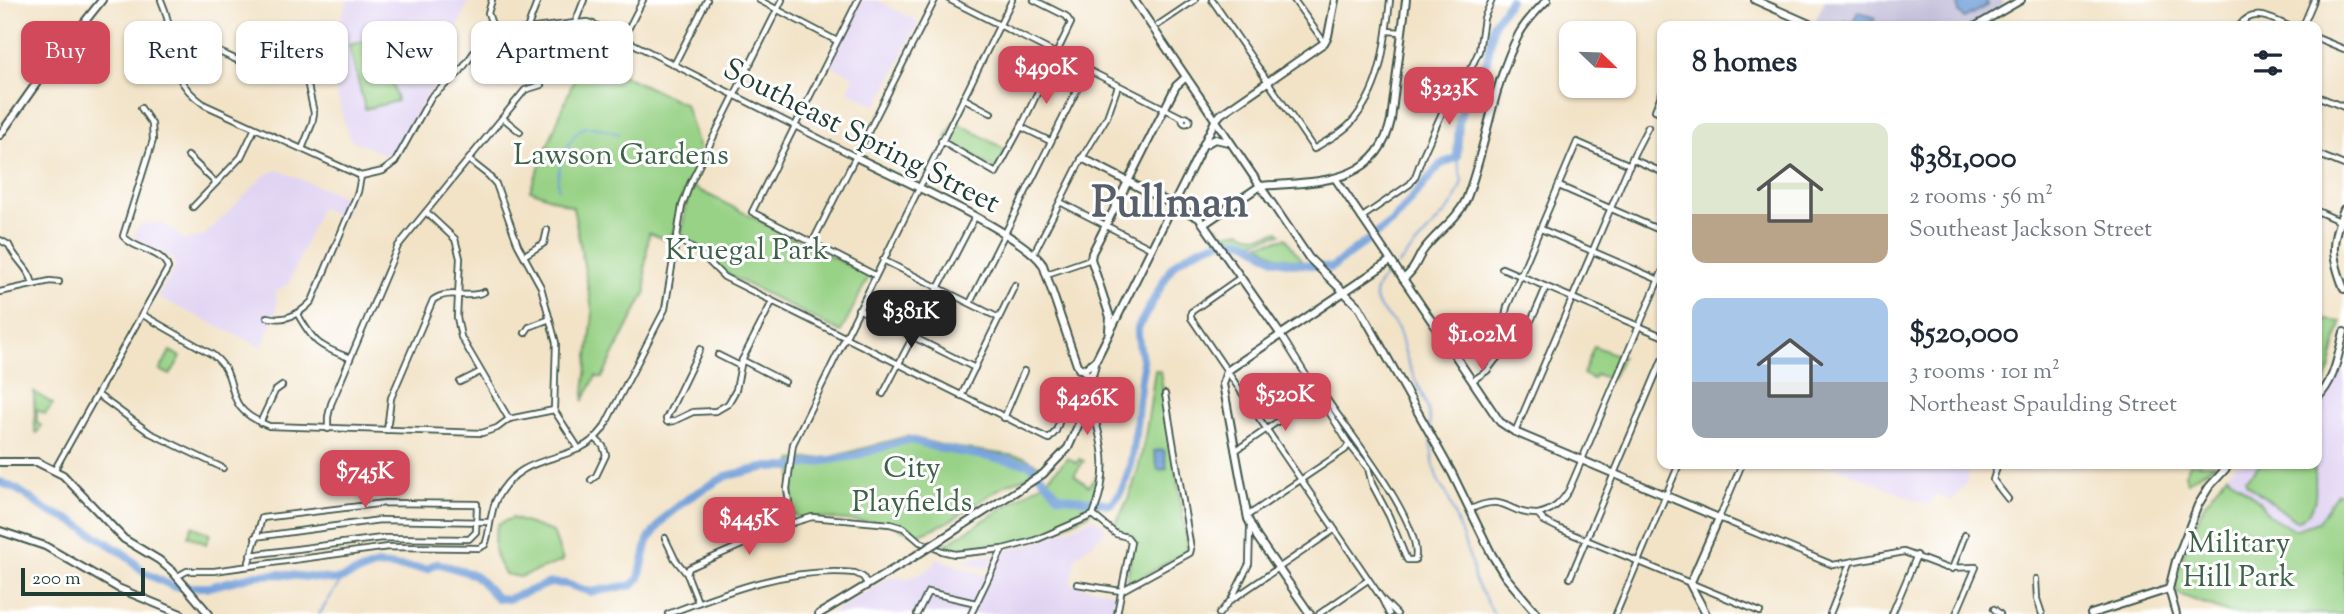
<!DOCTYPE html>
<html lang="en">
<head>
<meta charset="utf-8">
<style>
  :root { --surface:#fff; --page:#f2f2f3; --text:#1f2937; --muted:#747a83; --accent:#d1495b }
  body { margin:0; font-family:"Sorts Mill Goudy",serif; background:var(--page); color:var(--text); height:100vh; display:flex; flex-direction:column; font-size:26px; white-space:nowrap }
  * { box-sizing:border-box; margin:0 }
  p { font-size:23px; color:var(--muted) }
  .icon { flex:none; width:38px; height:38px; fill:none; stroke:currentColor; stroke-width:2; stroke-linecap:round; stroke-linejoin:round }
  .map { position:relative; flex:1; overflow:hidden }
  .side { position:absolute; left:1657px; top:21px; width:665px; height:448px; display:flex; flex-direction:column; background:var(--surface); border-radius:14px; box-shadow:0 2px 5px #0004 }
  .side>* { flex:none }
  .top-card { position:absolute; left:21px; top:21px; width:665px; height:63px; display:flex; gap:14px }
  .needle { width:46px; rotate:113deg }
  .fabs { position:absolute; left:1559px; top:21px; display:grid; gap:14px }
  .fabs a { display:grid; place-items:center; width:77px; height:77px; border-radius:14px; background:var(--surface); box-shadow:0 2px 5px #0004; font-size:35px }
  .scale { position:absolute; left:21px; bottom:18px; width:124px; box-sizing:border-box; padding-left:7px; border:4px solid #1f3d34; border-top:0; font-size:19px; line-height:24px; white-space:nowrap; color:#1f3d34; -webkit-text-stroke:5px #fff; paint-order:stroke }
  .price { position:absolute; translate:-50% -60px; padding:0 16px; border-radius:14px; background:var(--accent); color:#fff; font-size:23px; line-height:46px; filter:drop-shadow(0 2px 4px #0008) }
  .price::after { content:''; position:absolute; left:50%; top:42px; width:21px; height:16px; margin-left:-10px; background:inherit; clip-path:polygon(0 0,100% 0,50% 100%) }
  .price.on { background:#222; color:#fff }
  ul { padding:0; list-style:none }
  li { display:flex; align-items:center; gap:21px; height:175px; padding:0 35px }
  li span { display:grid; place-items:center; flex:none; width:196px; height:140px; border-radius:14px; color:#555 }
  li>.icon { margin-inline-start:auto }
  span .icon { width:84px; height:84px; fill:#fffc; stroke-width:1 }
  li b { font-size:30px }
  h2 { display:flex; justify-content:space-between; align-items:center; height:84px; padding:0 35px; font-size:30px }
  .chip { padding:0 24px; border-radius:14px; background:var(--surface); box-shadow:0 2px 5px #0004; font-size:24px; line-height:63px }
  .chip.on { background:var(--accent); color:#fff }
  .map>svg:first-child { display:block }
</style>
</head>
<body>
<div class="map">
<svg width="2344" height="614" viewBox="0 0 2344 614">
  <rect width="100%" height="100%" fill="#fff"/>
  <filter id="ink" filterUnits="userSpaceOnUse"><feTurbulence type="fractalNoise" baseFrequency=".0143" numOctaves="2"/><feDisplacementMap in="SourceGraphic" scale="14" xChannelSelector="R" yChannelSelector="G"/><feConvolveMatrix kernelMatrix="1 2 1 2 8 2 1 2 1" color-interpolation-filters="sRGB"/></filter>
  <filter id="wash" filterUnits="userSpaceOnUse"><feTurbulence type="fractalNoise" baseFrequency=".00686" numOctaves="4" result="noise"/><feDisplacementMap in="SourceGraphic" scale="28" xChannelSelector="R" yChannelSelector="G"/><feGaussianBlur stdDeviation="1.57" result="paint"/><feColorMatrix in="noise" values="0 0 0 0 0 0 0 0 0 0 0 0 0 0 0 0 0 1.4 0 .05"/><feComposite in="paint" operator="in"/></filter>
  <g filter="url(#wash)">
    <rect width="100%" height="100%" fill="#f2e3c7"/>
    <g fill="#e1d4f3">
      <polygon points="348,0 469,0 431,91 423,101 392,158 350,139 344,122 326,54"/>
      <polygon points="861,0 876,0 919,22 877,106 848,91 854,76 828,64"/>
      <polygon points="278,170 349,199 343,217 320,208 289,283 276,292 277,309 262,347 157,297 176,267 174,259 135,238 136,236 133,234 141,224 159,223 168,226 184,240 205,235 265,175"/>
      <polygon points="2344,346 2344,493 2337,493 2332,498 2318,522 2294,530 2267,514 2259,501 2227,475 2236,464 2317,464 2317,403 2333,385"/>
      <polygon points="1830,464 1969,464 1967,482 1952,501 1935,494 1929,506"/>
      <polygon points="1094,518 1107,529 1093,543 1076,556 1071,584 1116,593 1112,614 1111,610 1093,607 1091,614 831,614 891,577 908,578 922,573 934,565 937,558 991,578 1004,551 1034,544"/>
      <polygon points="995,554 988,569 960,559 967,559"/>
    </g>
    <polygon fill="#c5c0da" points="1825,0 2001,0 2004,6 1970,26 1822,26 1814,23"/>
    <g fill="#98d286" stroke="#5c885d" stroke-width="2">
      <polygon points="381,37 397,101 365,109 349,45"/>
      <polygon points="583,57 685,104 701,155 680,202 671,242 649,233 645,267 646,291 602,378 596,376 583,401 593,314 573,207 530,190"/>
      <polygon points="955,121 1006,150 996,169 948,142 946,138"/>
      <polygon points="693,187 869,276 841,332 723,272 703,250 681,236 686,205"/>
      <path d="M1217,225l6,9 18,-3c10,8 24,5 37,0l3,3 -29,8 -9,-4 -20,3 -10,-14z"/>
      <polygon points="1286,238 1302,261 1278,257 1259,244"/>
      <polygon points="2317,319 2341,322 2326,383 2317,393"/>
      <polygon points="1594,346 1622,357 1611,380 1596,374 1593,379 1583,374"/>
      <polygon points="170,351 181,357 170,375 160,370"/>
      <path d="M1155,370l5,1 28,176 -3,5 -55,32 -3,-4 7,-42c-7,-6 -15,-4 -22,-11 31,-41 35,-106 43,-157z"/>
      <polygon points="34,392 53,404 45,414 35,408 37,410 37,422 41,426 37,433 35,432"/>
      <polygon points="907,436 945,446 1024,457 1042,467 1026,477 1007,484 946,523 920,534 911,533 890,524 812,517 801,519 792,513 792,460 832,457"/>
      <polygon points="1068,458 1077,463 1079,459 1084,461 1074,475 1089,486 1097,475 1100,476 1098,494 1089,514 1055,530 1015,544 954,553 942,547 1044,482"/>
      <polygon points="2190,464 2215,464 2187,482 2185,474"/>
      <path d="M2260,464h54c1,23 8,47 -18,57l-50,-38v-4z"/>
      <polygon points="2227,475 2259,501 2267,514 2294,530 2318,522 2337,493 2344,493 2344,614 2231,614 2178,594 2175,581 2188,542 2205,503"/>
      <path d="M512,518l41,14 10,29 -43,16 -15,-3c-12,-18 -14,-29 -7,-50z"/>
      <polygon points="192,526 210,534 206,544 188,536"/>
    </g>
    <g fill="#719fd9" stroke="#486e86" stroke-width="2">
      <polygon points="1958,0 1986,0 1988,5 1964,18 1959,13"/>
      <polygon points="1858,11 1875,18 1871,26 1843,26 1845,21 1852,24"/>
      <polygon points="1164,450 1167,469 1158,470 1154,451"/>
    </g>
    <g fill="none" stroke-linecap="round" stroke-linejoin="round">
      <g stroke="#719fd9" stroke-width="2">
        <path d="M559,189c-6,-14 11,-60 28,-62 10,-1 22,4 32,7"/>
        <polyline points="1398,265 1453,204 1462,182 1457,157"/>
        <path d="M1393,269c-7,6 -17,16 -18,26 0,14 19,24 24,36 4,12 6,25 11,36 8,21 21,38 20,61"/>
        <path d="M1431,441c1,17 3,40 16,53l25,70 2,15 20,35"/>
        <path d="M319,614c9,-11 15,-27 26,-36"/>
      </g>
      <path stroke="#719fd9" stroke-width="8" d="M0,482l18,8 28,20 28,12 52,33 19,18 29,14h35l47,-12 24,-1 57,6 40,-15 50,4 10,-6 38,12 22,23 11,1 42,-16 16,1 25,8 42,-7 6,-7 9,-38 18,-24 24,-19 36,-21 41,-9h22l65,-11 49,-15 8,-1 26,8 93,16 29,32 51,8c29,-20 25,-102 33,-137 -1,-14 -6,-25 -5,-39l33,-60c15,-16 51,-33 73,-27 13,4 21,15 33,19 18,4 36,5 54,8l62,-47 47,-56 17,-8 2,-37 11,-32 17,-27 7,-38 16,-23"/>
    </g>
  </g>
  <g filter="url(#ink)">
    <g fill="none" stroke-linecap="round" stroke-linejoin="round">
      <defs>
        <g id="street">
          <path d="M161,0c19,42 -2,74 44,105l156,71 22,-5 12,-9 36,-65 29,-25 19,-27 16,-12 80,-10 13,-1 10,4 258,131"/>
          <polyline points="492,0 488,13 495,33"/>
          <polyline points="759,0 837,41"/>
          <polyline points="858,0 752,212 875,275"/>
          <polyline points="950,0 1183,118"/>
          <path d="M1212,0l102,149c11,-8 27,-15 36,-25 32,-35 35,-80 40,-124"/>
          <polyline points="1294,0 1324,42"/>
          <polyline points="575,23 584,0"/>
          <polyline points="1158,25 1195,0"/>
          <path d="M2239,26c14,-19 32,-7 50,0"/>
          <polyline points="2303,26 2314,0"/>
          <polyline points="298,27 297,36 314,113 312,124 302,149"/>
          <polyline points="527,29 538,0"/>
          <polyline points="1387,31 1402,32"/>
          <polyline points="2317,38 2344,49"/>
          <polyline points="623,39 643,0"/>
          <path d="M171,48c33,-4 39,-1 68,13"/>
          <polyline points="674,65 707,0"/>
          <polyline points="1662,93 1655,110 1662,113"/>
          <polyline points="2317,96 2344,107"/>
          <polyline points="963,98 991,113"/>
          <circle cx="1186" cy="120" r="3.5"/>
          <polyline points="503,118 520,132"/>
          <polyline points="1021,127 1050,141"/>
          <polyline points="941,141 996,173 1021,127 1071,23 1066,16 1034,0"/>
          <polyline points="2317,154 2344,165"/>
          <polyline points="188,156 216,183"/>
          <polyline points="1632,159 1662,172"/>
          <polyline points="469,160 488,175 496,184 518,245 541,287 556,343 554,410 579,449"/>
          <polyline points="1559,186 1662,231"/>
          <polyline points="1060,202 1150,248"/>
          <polyline points="193,207 241,157 255,128"/>
          <polyline points="2317,211 2344,223"/>
          <polyline points="426,212 455,239 460,258 457,317 461,337 509,419"/>
          <polyline points="1361,218 1410,184 1415,177 1423,155 1446,104 1472,66 1479,51 1484,18 1492,0"/>
          <polyline points="1541,229 1659,280"/>
          <polyline points="676,238 701,254 724,277 1049,439 1056,431 1067,400"/>
          <path d="M0,240l9,5c6,15 20,22 24,39"/>
          <polyline points="812,243 935,0"/>
          <polyline points="1034,253 1082,158 1107,117 1118,86"/>
          <polyline points="525,255 544,243 547,230"/>
          <polyline points="883,260 999,318"/>
          <polyline points="1502,268 1662,336"/>
          <polyline points="1047,274 1091,259"/>
          <polyline points="1241,277 1191,312 1191,318 1382,599 1389,614"/>
          <polyline points="0,292 50,281 59,282"/>
          <polyline points="970,303 1087,70"/>
          <polyline points="858,309 975,368"/>
          <path d="M297,313c17,30 21,33 53,45"/>
          <path d="M143,315l70,40c32,26 3,50 56,71l213,7 15,-5 12,-9 45,-9"/>
          <path d="M267,317c18,5 33,-3 45,-16l46,-109 3,-16"/>
          <polyline points="525,333 529,327 550,319"/>
          <path d="M1281,335l68,109 19,24 4,16 17,32 18,44h8c10,-35 -69,-131 -89,-162l-7,-5"/>
          <polyline points="700,349 666,419 667,422 674,421 693,412 716,411 728,404 736,390 742,360 772,302"/>
          <polyline points="718,355 740,366"/>
          <path d="M1497,358c29,-20 36,-40 49,-71"/>
          <polyline points="742,360 785,382"/>
          <polyline points="1472,381 1487,371 1497,358 1507,307 1577,142 1630,165"/>
          <polyline points="460,382 480,372"/>
          <polyline points="883,394 975,217"/>
          <polyline points="98,395 150,433 223,468"/>
          <polyline points="961,396 1015,285"/>
          <path d="M1085,405l7,4c13,40 17,66 1,106"/>
          <polyline points="1004,418 1024,371"/>
          <polyline points="260,423 275,391 282,386"/>
          <polyline points="328,429 328,417 331,404 398,246 525,90 541,85"/>
          <path d="M387,430l4,-32 42,-98c16,-12 34,0 51,-8"/>
          <polyline points="1515,432 1634,154 1648,127"/>
          <polyline points="1235,451 1319,393"/>
          <polyline points="1742,464 1719,518 1833,565 1904,552 1946,568 1976,567 1956,614"/>
          <polyline points="1998,464 1993,480 2008,499"/>
          <path d="M55,469l113,-201c-5,-18 -34,-18 -45,-32l30,-96 -1,-16 -11,-16"/>
          <polyline points="591,480 596,476 606,455 603,446 596,439"/>
          <path d="M1471,509c36,-17 36,6 67,5l6,7 16,8 200,83"/>
          <path d="M1538,514c16,-4 23,-11 31,-24l93,-218"/>
          <polyline points="1093,515 1116,534 1127,537 1131,542 1117,614"/>
          <polyline points="1247,516 1345,450 1349,444"/>
          <polyline points="792,523 787,489 793,444 1012,0"/>
          <polyline points="255,537 380,520 489,522"/>
          <polyline points="665,538 675,559 687,574 698,602"/>
          <polyline points="248,566 249,562 262,518 385,503 477,504 476,532 469,539 382,538 250,555"/>
          <polyline points="1952,569 1965,535"/>
          <polyline points="687,574 689,568 792,523 812,517 890,524 904,528 920,542 942,551 955,554 1003,549 1033,541 1093,515"/>
          <path d="M178,576l9,-5h27l174,-24 91,1 6,-3c6,-15 4,-31 12,-47 27,-51 77,-30 106,-69l62,-120 17,-103 8,-22 92,-184"/>
          <polyline points="1570,578 1662,360"/>
          <polyline points="2036,579 2037,599 2042,614"/>
          <polyline points="1077,584 1121,591 1190,553 1191,549 1165,394"/>
          <polyline points="1232,598 1249,564 1250,527"/>
          <polyline points="1382,599 1397,614"/>
          <polyline points="1994,609 2000,614"/>
          <path d="M668,614c60,-23 121,-47 187,-41l8,4 5,8"/>
          <polyline points="917,614 928,592 976,603"/>
          <polyline points="971,614 1002,550"/>
          <polyline points="1219,614 1230,601 1334,530"/>
          <polyline points="1319,614 1368,580"/>
          <polyline points="1616,614 1679,464"/>
          <polyline points="1830,614 1850,563"/>
          <polyline points="1892,614 1917,555"/>
        </g>
        <g id="secondary">
          <polyline points="1755,0 1814,26"/>
          <polyline points="1976,26 2021,0"/>
          <polyline points="1215,121 1221,114 1324,43 1328,36 1335,0"/>
          <polyline points="0,135 43,74 102,0"/>
          <path d="M856,157c39,20 167,76 187,108l34,100 14,12"/>
          <polyline points="1082,158 1199,218 1281,335"/>
          <polyline points="1335,178 1500,422 1515,432 1719,518 1690,584 1706,614"/>
          <path d="M2344,209c-14,34 -13,46 0,80"/>
          <polyline points="1204,224 1260,186"/>
          <path d="M1403,279c10,-7 13,-16 19,-27 13,-19 34,-31 44,-52 21,-54 26,-114 53,-166 7,-13 18,-24 28,-34"/>
          <polyline points="1079,369 1086,368 1096,360"/>
          <path d="M2317,398c18,-17 21,-43 27,-66"/>
          <polyline points="0,462 37,462 63,475 124,539 159,560 173,572 209,614"/>
          <polyline points="0,531 45,546 118,588 181,614"/>
          <polyline points="1310,614 1257,537 1248,519 1223,384 1227,371 1390,261"/>
          <polyline points="2091,614 2169,589"/>
          <polyline points="2176,614 2169,589 2176,561 2198,505 2209,487 2230,464"/>
        </g>
        <g id="primary">
          <polyline points="1134,0 1309,258 1359,307 1452,473 1492,555 1505,576 1537,614"/>
          <polyline points="1206,144 1215,139 1228,142"/>
          <path d="M1260,186c54,-5 117,1 131,-66l15,-120"/>
          <polyline points="1109,330 1110,317 1091,259 1092,253 1176,86 1186,77"/>
          <polyline points="937,542 1043,474 1068,448 1081,419 1096,360 1215,121"/>
          <polyline points="819,614 912,558"/>
        </g>
      </defs>
      <use href="#street" stroke="#3f564a" stroke-width="8"/>
      <use href="#secondary" stroke="#3f564a" stroke-width="10"/>
      <use href="#primary" stroke="#3f564a" stroke-width="10"/>
      <use href="#street" stroke="#fff" stroke-width="4.5"/>
      <use href="#secondary" stroke="#fff" stroke-width="6"/>
      <use href="#primary" stroke="#fff" stroke-width="6"/>
      <defs>
        <polyline id="primary-bridge" points="912,558 937,542"/>
      </defs>
      <use href="#primary-bridge" stroke="#3f564a" stroke-width="10" stroke-linecap="butt"/>
      <use href="#primary-bridge" stroke="#fff" stroke-width="6"/>
    </g>
  </g>
  <g text-anchor="middle" stroke-width="6" stroke-linejoin="round" paint-order="stroke">
    <g font-size="30" fill="#1f3d34" stroke="#fff">
      <text transform="translate(862 135) rotate(27)" y="10">Southeast Spring Street</text>
    </g>
    <g font-size="30" fill="#3d6248" stroke="#fff">
      <text x="621" y="164">Lawson Gardens</text>
      <text x="747" y="259">Kruegal Park</text>
      <text x="912" y="477">City<tspan x="912" dy="34">Playfields</tspan></text>
      <text x="2239" y="552">Military<tspan x="2239" dy="34">Hill Park</tspan></text>
    </g>
    <g font-size="44" font-weight="bold" fill="#575f6a" stroke="#fff">
      <text x="1170" y="216">Pullman</text>
    </g>
  </g>
</svg>
<div class="fabs">
<a><svg class="needle" viewBox="-14 -14 28 28"><path d="M0-13l5 13h-10z" fill="#e53935"/><path d="M0 13l5-13h-10z" fill="#747a83"/></svg></a>
</div>
<div class="scale">200 m</div>
<b class="price" style="left:1046px;top:106px">$490K</b>
<b class="price" style="left:1449px;top:127px">$323K</b>
<b class="price on" style="left:911px;top:350px">$381K</b>
<b class="price" style="left:1482px;top:373px">$1.02M</b>
<b class="price" style="left:1285px;top:433px">$520K</b>
<b class="price" style="left:1087px;top:437px">$426K</b>
<b class="price" style="left:365px;top:510px">$745K</b>
<b class="price" style="left:749px;top:557px">$445K</b>
<div class="top-card">
<a class="chip on">Buy</a>
<a class="chip">Rent</a>
<a class="chip">Filters</a>
<a class="chip">New</a>
<a class="chip">Apartment</a>
</div>
<section class="side">
<h2>8 homes<svg class="icon" aria-label="filters" viewBox="0 0 24 24"><path d="M4 7h16M4 17h16"/><circle cx="9" cy="7" r="2"/><circle cx="15" cy="17" r="2"/></svg></h2>
<ul>
<li><span style="background:linear-gradient(#dfe7d0 65%,#b9a48a 0)"><svg class="icon" aria-label="home" viewBox="0 0 24 24"><path d="M3 11l9-7 9 7M6 9v11h12V9"/></svg></span><div><b>$381,000</b><p>2 rooms · 56 m²</p><p>Southeast Jackson Street</p></div></li>
<li><span style="background:linear-gradient(#a9c7e8 60%,#9aa5b1 0)"><svg class="icon" aria-label="home" viewBox="0 0 24 24"><path d="M3 11l9-7 9 7M6 9v11h12V9"/></svg></span><div><b>$520,000</b><p>3 rooms · 101 m²</p><p>Northeast Spaulding Street</p></div></li>
</ul>
</section>
</div>
</body>
</html>
